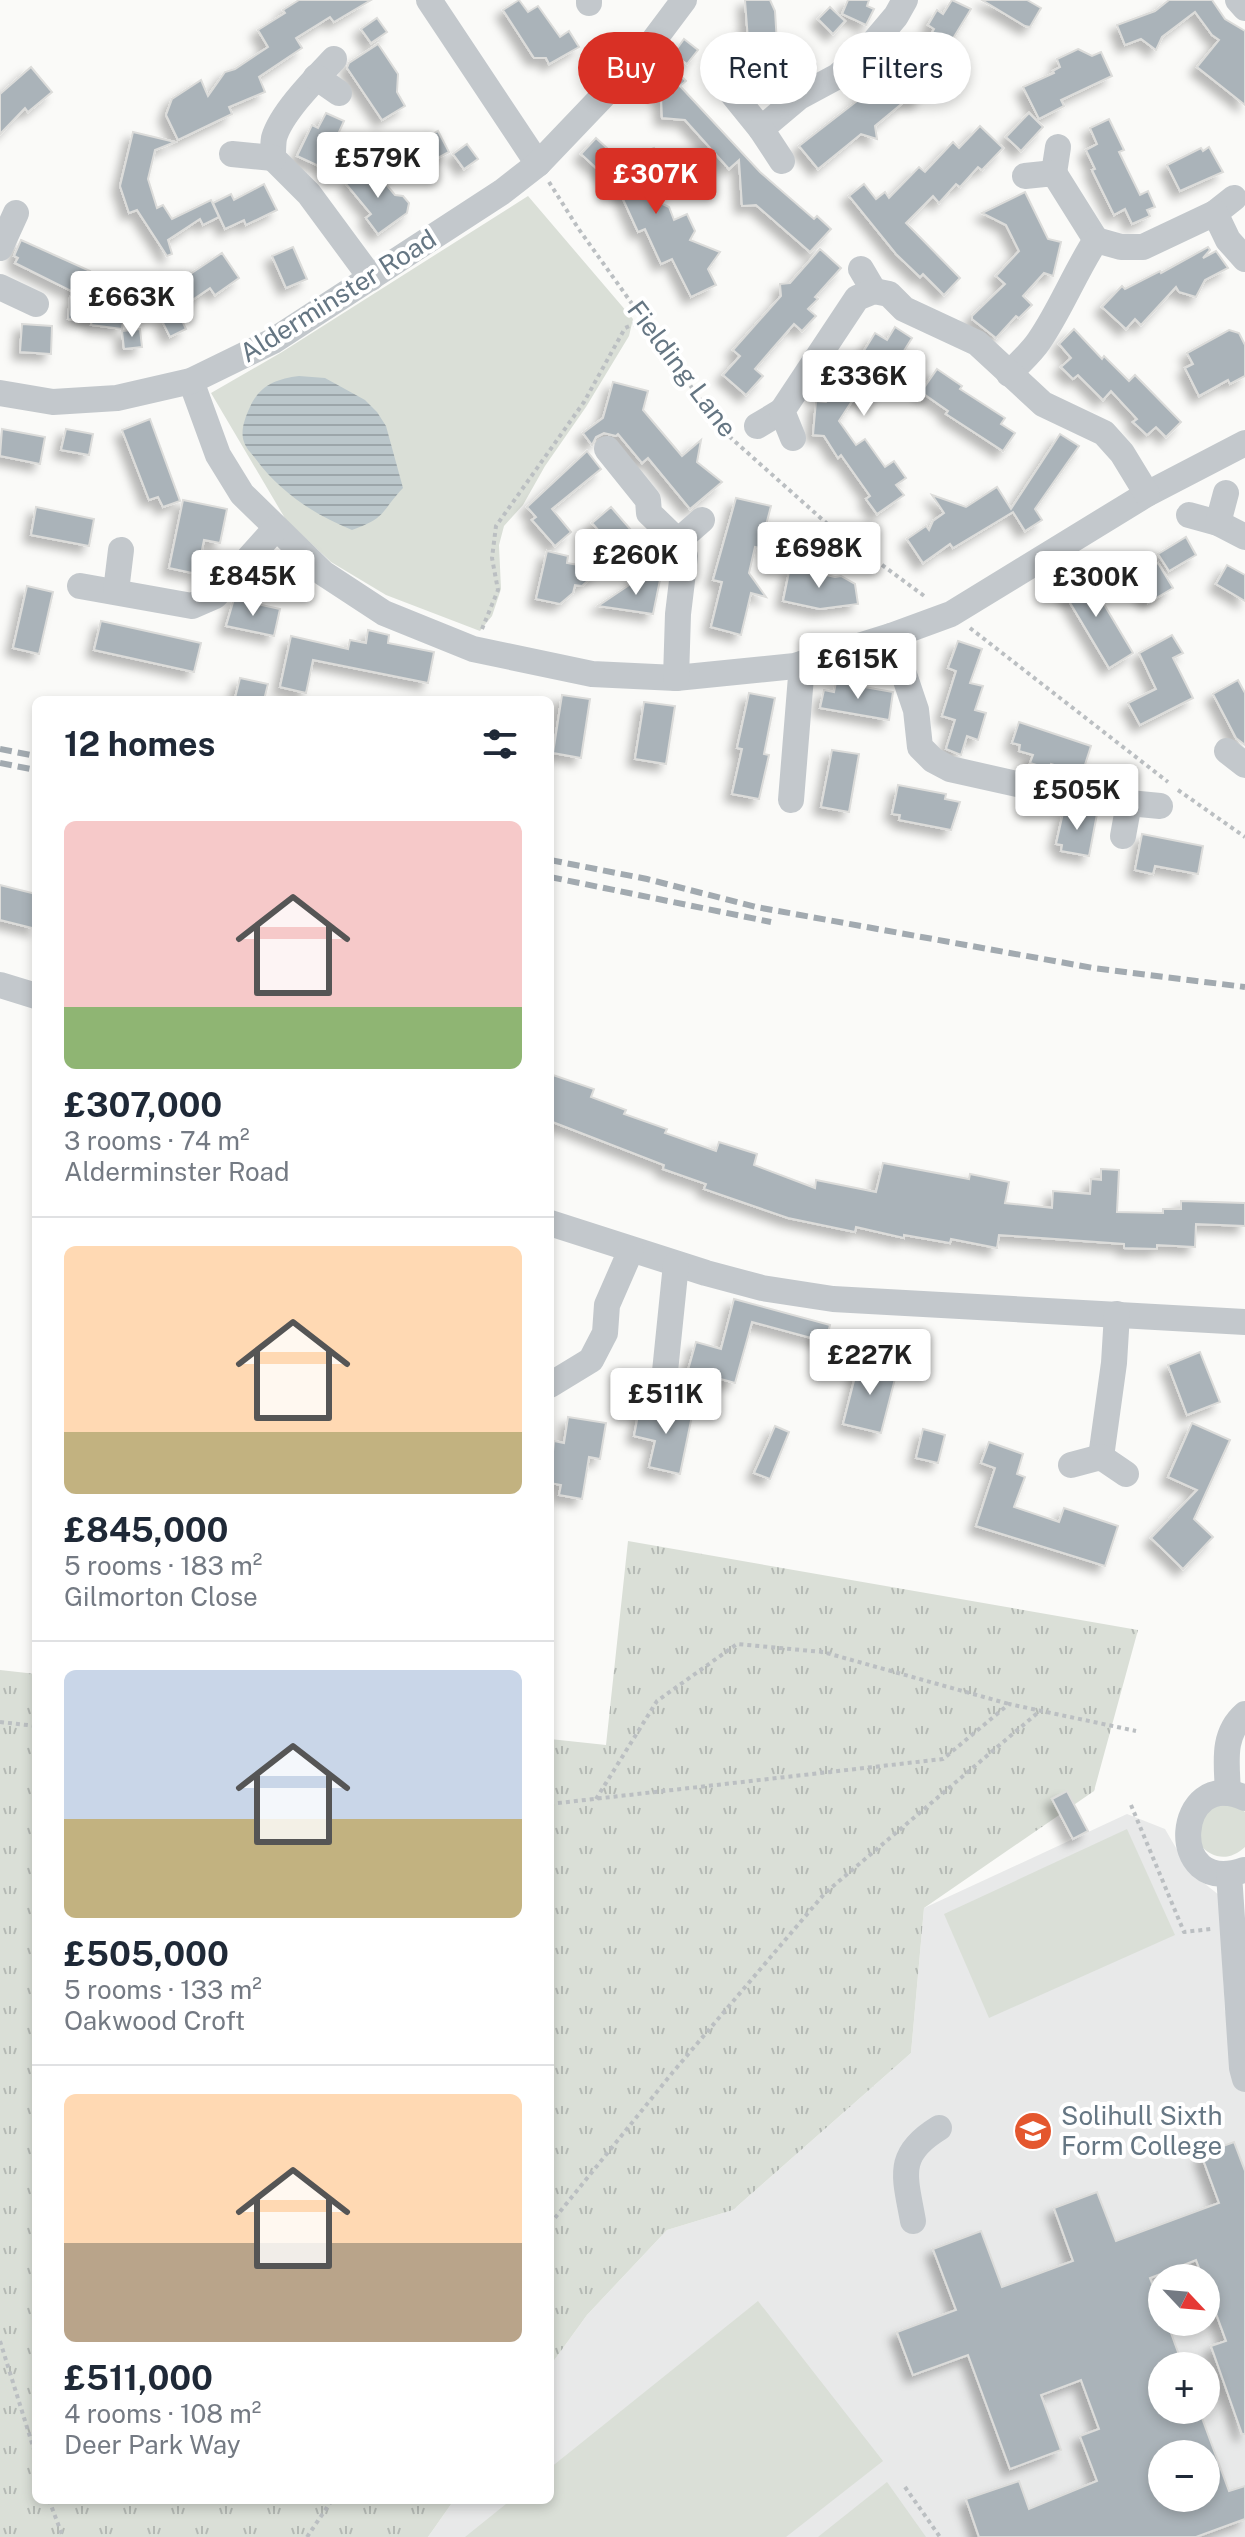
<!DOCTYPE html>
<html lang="en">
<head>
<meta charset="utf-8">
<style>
  :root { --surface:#fff; --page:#f2f2f3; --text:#1f2937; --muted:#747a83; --line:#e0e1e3; --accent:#d93025 }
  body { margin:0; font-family:"Public Sans",sans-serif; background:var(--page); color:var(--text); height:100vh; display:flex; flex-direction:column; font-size:30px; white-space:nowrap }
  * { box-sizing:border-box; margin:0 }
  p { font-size:26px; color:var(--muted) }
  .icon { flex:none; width:44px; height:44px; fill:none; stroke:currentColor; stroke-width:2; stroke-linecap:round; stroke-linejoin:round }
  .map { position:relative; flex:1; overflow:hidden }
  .drawer { position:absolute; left:32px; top:696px; width:522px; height:1808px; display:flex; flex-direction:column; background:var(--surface); border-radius:12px; box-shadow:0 4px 12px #0003 }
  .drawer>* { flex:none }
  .top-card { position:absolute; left:578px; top:32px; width:546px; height:72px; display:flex; gap:16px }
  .needle { width:52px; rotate:116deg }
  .buttons { position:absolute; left:1148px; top:2264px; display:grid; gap:16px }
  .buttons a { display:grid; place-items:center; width:72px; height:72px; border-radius:50%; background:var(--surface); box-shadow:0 4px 12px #0003; font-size:40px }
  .price { position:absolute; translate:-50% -68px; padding:0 18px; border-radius:8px; background:#fff; color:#222; font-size:26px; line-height:52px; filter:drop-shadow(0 2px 4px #0008) }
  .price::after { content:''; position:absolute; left:50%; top:48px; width:24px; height:18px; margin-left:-12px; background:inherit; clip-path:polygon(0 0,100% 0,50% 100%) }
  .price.current { background:var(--accent); color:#fff }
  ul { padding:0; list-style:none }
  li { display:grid; align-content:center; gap:16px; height:424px; padding:0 32px }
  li+li { border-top:2px solid var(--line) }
  li span { display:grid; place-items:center; height:248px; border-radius:12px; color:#555 }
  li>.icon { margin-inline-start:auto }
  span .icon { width:144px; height:144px; fill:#fffc; stroke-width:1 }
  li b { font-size:34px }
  h2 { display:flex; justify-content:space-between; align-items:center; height:96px; padding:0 32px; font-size:34px }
  .chip { padding:0 28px; border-radius:36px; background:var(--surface); box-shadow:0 4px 12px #0003; font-size:28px; line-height:72px }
  .chip.current { background:var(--accent); color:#fff }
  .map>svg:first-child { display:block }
</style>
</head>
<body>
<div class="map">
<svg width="1245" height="2537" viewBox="0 0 1245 2537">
  <defs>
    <pattern id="park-tufts" width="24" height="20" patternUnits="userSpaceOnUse" patternTransform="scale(2)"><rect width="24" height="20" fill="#dadfd7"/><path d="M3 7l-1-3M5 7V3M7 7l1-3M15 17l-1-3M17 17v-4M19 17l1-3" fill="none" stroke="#b4b9b4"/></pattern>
    <pattern id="water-rules" width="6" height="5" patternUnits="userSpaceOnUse" patternTransform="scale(2)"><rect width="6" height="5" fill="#bbc7cb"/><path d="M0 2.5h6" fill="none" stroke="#9ca6aa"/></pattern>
    <filter id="shadow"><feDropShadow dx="-7" dy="7" stdDeviation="4" flood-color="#0004"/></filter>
  </defs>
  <rect width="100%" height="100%" fill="#fafaf8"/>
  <path fill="#e8e9e9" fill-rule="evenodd" d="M1127,1814l38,15 25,43 29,23 6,117 20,-1v526h-817l26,-37h96v-134l37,-51 80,-85 66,-20 178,-157 13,-145zM1162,2278h44v44h-44zM1162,2366h44v44h-44zM1162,2454h44v44h-44z"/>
  <g fill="#dadfd7">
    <polygon points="528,196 633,319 629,336 586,407 545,466 523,505 504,526 499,545 501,589 492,616 480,631 386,595 331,562 286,520 211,393 282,352"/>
    <path d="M1218,1802l24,7 3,3v35c-15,14 -32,13 -46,-3l-1,-26z"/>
    <polygon points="1127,1829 1175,1935 989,2018 944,1914"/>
    <polygon points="758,2301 883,2461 786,2537 465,2537 511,2500 550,2500 550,2468"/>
    <polygon points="887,2482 926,2537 818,2537"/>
  </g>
  <g fill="url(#park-tufts)">
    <polygon points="628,1541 1138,1630 1094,1791 924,1908 911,2053 733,2210 667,2230 587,2315 550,2366 550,1739 606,1745"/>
    <polygon points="0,1670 36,1674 36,2500 454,2500 428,2537 0,2537"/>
  </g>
  <path fill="url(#water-rules)" d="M299,376l26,2 40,22 12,12 9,14 17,62c-23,24 -15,29 -51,42 -39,-16 -72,-38 -97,-72 -4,-5 -9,-10 -11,-16 -4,-11 1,-24 6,-35 10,-22 26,-28 49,-31z"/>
  <g fill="#aab3b9" stroke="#dcdcda" stroke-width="2" fill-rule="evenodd" filter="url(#shadow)">
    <polygon points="299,0 371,0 334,22 330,17 296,38 302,48 259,77 265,92 229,107 232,114 178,140 166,115 172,99 201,80 208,96 225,72 235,69 268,47 258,30 285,13 283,10"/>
    <polygon points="519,0 528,12 538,6 560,37 569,31 579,47 549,64 546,58 534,58 503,10"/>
    <polygon points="745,0 770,0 775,11 777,43 788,38 795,52 811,56 816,64 812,72 781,89 756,39 748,40"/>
    <polygon points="848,0 869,0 867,6 874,9 866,25 842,14"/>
    <polygon points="952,0 971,9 932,73 934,75 924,85 923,97 917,102 905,101 875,126 877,139 861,134 818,169 799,146 884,80 888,84 918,57 934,29 928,25 937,10 943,14"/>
    <polygon points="982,0 1027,0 1041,8 1030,27 1025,26"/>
    <polygon points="1169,0 1212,0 1225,19 1245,31 1245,105 1197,67 1219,40 1212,35 1195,12 1162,37 1156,50 1141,39 1125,45 1117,25 1155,11"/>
    <polygon points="830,7 845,21 833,34 818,19"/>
    <polygon points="377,18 387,32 371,43 361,29"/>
    <polygon points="684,39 698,50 687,64 673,54"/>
    <polygon points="378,44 398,74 397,92 405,106 382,120 347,68 349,63"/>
    <polygon points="1078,49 1092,56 1101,52 1112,76 1061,100 1064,106 1039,119 1023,87 1054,73 1053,71 1060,67 1057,59"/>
    <polygon points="31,67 52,92 28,112 25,108 0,134 0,94"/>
    <polygon points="673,67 686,81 680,86 760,172 814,219 817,216 831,229 810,252 756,205 742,206 739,160 729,169 685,120 662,118 661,97 652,86"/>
    <polygon points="326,113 344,121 323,168 297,156 312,125 318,128"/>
    <polygon points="1029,113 1043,127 1021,151 1006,137"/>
    <polygon points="1109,119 1124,150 1119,152 1140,195 1148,191 1155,207 1147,210 1150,216 1132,224 1125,209 1114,215 1092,170 1095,169 1086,150 1097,144 1090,128"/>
    <polygon points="980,126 1003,148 982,170 978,167 960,187 956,184 939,203 933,196 906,223 960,278 944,295 923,274 920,277 896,254 849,196 864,184 876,199 885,192 889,198 919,167 925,172 953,142 959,148"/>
    <polygon points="438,131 449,152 421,167 410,147"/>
    <polygon points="133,132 175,142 155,150 148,179 157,208 163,205 172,219 211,200 219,217 203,225 200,219 168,240 172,254 167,256 137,210 129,213 120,186"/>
    <polygon points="596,138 621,161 654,148 661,164 640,172 652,199 669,207 674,220 687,214 695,231 690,240 720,252 708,269 716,285 691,297 672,259 661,264 645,229 638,232 618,188 581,154"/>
    <polygon points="467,144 478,159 464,169 453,154"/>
    <polygon points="1209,147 1223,172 1180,191 1167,165 1201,148 1203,151"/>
    <polygon points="364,169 379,176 395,195 403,196 409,203 407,213 378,234 366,218 371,214 346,184"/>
    <polygon points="264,184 277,210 246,225 244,220 225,229 213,203 231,194 234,200"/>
    <polygon points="1025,192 1048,239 1061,242 1053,276 1044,273 1023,296 1032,305 1019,318 1016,316 996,338 972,319 972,316 1005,284 996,276 1019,251 1006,225 982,213"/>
    <polygon points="21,240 90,271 79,295 15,263 18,258 14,256"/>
    <polygon points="293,247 307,279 286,288 272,256"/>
    <polygon points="1208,247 1210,250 1203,258 1216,251 1228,268 1205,280 1196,297 1179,292 1176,287 1141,325 1135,319 1126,329 1102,307 1122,286 1125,289 1160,271 1161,273"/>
    <polygon points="820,249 841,268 815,297 818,299 808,309 816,316 802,331 794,324 773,348 755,369 763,376 746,395 723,375 740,356 733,350 781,296 780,284 790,283"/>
    <polygon points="222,253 239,278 215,295 210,288 179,309 166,290"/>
    <polygon points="70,297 125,305 122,329 91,325 92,320 68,319"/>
    <polygon points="178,312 186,329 170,337 162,321"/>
    <polygon points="22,324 52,326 51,354 20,352"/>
    <polygon points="895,327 912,338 874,399 859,400 854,398 839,421 856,445 865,439 885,467 894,461 906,478 896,485 904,495 877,514 866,499 870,496 841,455 838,458 824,436 813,435 816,401 826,402 846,371 850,373 875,333 887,340"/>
    <polygon points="140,329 142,347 124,349 122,331"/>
    <polygon points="1074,329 1102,359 1104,356 1129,381 1135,375 1181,422 1166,437 1156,427 1147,435 1133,422 1137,419 1111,391 1103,400 1078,375 1073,379 1061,367 1071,358 1059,344"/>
    <polygon points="1229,330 1239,333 1245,345 1245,376 1230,384 1228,380 1199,396 1185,368 1193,364 1187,353"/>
    <polygon points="937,369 962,386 960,389 1005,418 1001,424 1015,433 1003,451 946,414 948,411 921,392"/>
    <polygon points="613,382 648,391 643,410 682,456 701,440 697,462 722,482 690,509 648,458 642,463 618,434 616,436 604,433 596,437 592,445 583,433 603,418"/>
    <polygon points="150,419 180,501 163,507 158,497 149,500 122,430"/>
    <polygon points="2,429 45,437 40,464 0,456"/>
    <polygon points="66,429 93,434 89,455 61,450"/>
    <polygon points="1060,434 1079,446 1035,509 1042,520 1025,531 1013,512 953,548 950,544 923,563 907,539 926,526 929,530 933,521 944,513 932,495 966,507 997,487 1011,509"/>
    <polygon points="587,451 601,469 552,509 571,532 555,546 532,520 536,517 527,507"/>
    <polygon points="736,498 771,506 760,548 755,547 749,573 766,597 751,593 741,635 711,627 722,582 713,580"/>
    <polygon points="183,500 227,509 220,543 204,540 197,574 169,568"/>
    <polygon points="36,507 94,519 89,546 31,535"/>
    <polygon points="611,507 631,530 627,534 634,541 619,554 592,523"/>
    <polygon points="1186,537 1196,555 1169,571 1158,554"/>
    <polygon points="547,551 568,556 567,563 601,569 582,586 575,585 573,593 560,604 536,599"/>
    <polygon points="1158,563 1173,588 1148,603 1133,578"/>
    <polygon points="1227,565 1245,575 1245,601 1216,584"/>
    <polygon points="790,567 835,577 841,576 855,584 858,604 820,609 783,601"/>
    <polygon points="1087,570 1098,590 1096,591 1133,653 1109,668 1060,586"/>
    <polygon points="641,577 660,580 653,614 598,606"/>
    <polygon points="27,586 53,592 39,654 13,648"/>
    <polygon points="234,599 280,609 274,636 226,626"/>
    <polygon points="101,621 201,643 194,672 94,650"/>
    <polygon points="368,630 389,635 388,643 434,652 428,683 313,660 306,693 280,687 291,636 348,649 350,640 366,643"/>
    <polygon points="1172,635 1183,653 1173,658 1193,698 1140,725 1128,703 1156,689 1139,653"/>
    <polygon points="958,641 982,649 970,683 983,686 975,710 986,713 978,740 967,736 961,755 946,749 955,720 942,716 956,671 948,668"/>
    <polygon points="240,678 268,684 264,700 235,698"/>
    <polygon points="1238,680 1245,693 1245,745 1236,738 1213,694"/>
    <polygon points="836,682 893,692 889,720 820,708 824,690 834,692"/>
    <polygon points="749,693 775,698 764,754 769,755 759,799 732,794 742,749 737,748"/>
    <polygon points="562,695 590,699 581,758 553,753"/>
    <polygon points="644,702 675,706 666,764 635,759"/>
    <polygon points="1019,722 1091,746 1082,774 1051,764 1049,769 1030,763 1033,755 1019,751 1020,745 1012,743"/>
    <polygon points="832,750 859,754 849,812 821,807"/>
    <polygon points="898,785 946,794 945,799 960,802 951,830 899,820 900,815 892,814"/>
    <polygon points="1069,810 1097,814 1089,856 1061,851 1062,845 1056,844 1063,813 1068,814"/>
    <polygon points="1142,834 1203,846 1198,874 1155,866 1153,874 1135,870"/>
    <polygon points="0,885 36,894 36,929 0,920"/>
    <polygon points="550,1074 594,1089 591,1097 626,1110 624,1114 667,1129 665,1133 716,1151 719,1142 757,1154 754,1165 815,1188 816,1180 876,1192 883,1163 969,1179 970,1174 1009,1182 1005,1203 1052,1208 1053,1191 1090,1194 1091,1179 1101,1180 1101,1169 1119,1170 1117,1212 1163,1213 1163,1209 1181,1209 1181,1201 1245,1203 1245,1226 1196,1224 1195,1247 1157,1245 1157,1249 1124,1248 1124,1244 999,1235 997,1248 951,1239 950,1243 904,1235 904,1238 856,1227 855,1232 788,1218 704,1189 706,1184 663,1169 664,1165 550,1121"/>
    <polygon points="734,1299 830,1325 826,1342 752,1322 735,1383 688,1370 696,1342 721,1349"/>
    <polygon points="1200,1352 1220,1402 1187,1415 1168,1365"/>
    <polygon points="859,1361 897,1371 881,1433 843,1424"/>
    <polygon points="668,1406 693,1411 680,1474 649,1467 655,1441 634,1436 639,1410 659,1415 661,1407"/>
    <polygon points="568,1417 606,1423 600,1459 589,1457 582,1499 559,1495 561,1485 550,1483 554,1441 564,1443"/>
    <polygon points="1192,1423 1230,1440 1194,1519 1213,1537 1183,1569 1151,1538 1197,1490 1168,1477"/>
    <polygon points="775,1426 789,1432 770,1479 754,1473"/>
    <polygon points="923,1429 945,1435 938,1463 916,1458"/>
    <polygon points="989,1442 1023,1454 1017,1474 1025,1477 1014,1507 1059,1522 1064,1508 1118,1526 1105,1566 976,1526 995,1468 981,1463"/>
    <polygon points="1067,1791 1088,1831 1073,1839 1052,1799"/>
    <path d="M1234,2142l11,29v263h-3l-31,-88 15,-5 -20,-55v-8h-3l-7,-18 -46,18 12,32v12h5l16,44h-21v44h37l30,81 16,-5v33l-49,18h-217l-13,-38 53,-18 10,28 68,-28 -17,-45 19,-7 -18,-49 -40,15 20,55 -51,19 -42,-114 -55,20 -16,-43 59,-22 -23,-61 48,-18 21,56 71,-26 -19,-53 43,-16 19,49 103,-38 -18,-49zM1162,2454h44v44h-44z"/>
  </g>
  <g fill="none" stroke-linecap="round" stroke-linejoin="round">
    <g stroke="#bbbfc2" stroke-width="4" stroke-dasharray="4 4" stroke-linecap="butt">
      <polyline points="549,182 578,228 722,430 833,529 927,598"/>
      <polyline points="970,628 1168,782"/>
      <polyline points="482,629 498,590 492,558 496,526 584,402 625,328 645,319"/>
      <polyline points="1178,790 1245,837"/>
      <polyline points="0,1722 36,1726"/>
      <polyline points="596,1799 657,1701 737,1644 823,1652 1009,1704"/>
      <polyline points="550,1804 943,1759 1009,1704 1136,1731"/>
      <polyline points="1131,1805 1184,1932 1211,1929"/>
      <polyline points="550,2224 673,2072 825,1893 1041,1710"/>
      <polyline points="0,2341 36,2456"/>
      <polyline points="905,2487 940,2537"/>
      <polyline points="49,2500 63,2537"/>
      <polyline points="307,2537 332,2500"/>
    </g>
    <g stroke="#c3c8cc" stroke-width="26">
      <polyline points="429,0 538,164"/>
      <polyline points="1238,0 1245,8"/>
      <polyline points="589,3 589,0"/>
      <path d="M334,59c-18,19 -53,54 -60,79 -1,6 -1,14 -1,20l36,36 62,84"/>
      <polyline points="316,77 339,93"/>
      <polyline points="727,87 761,129 799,97 838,76 869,48 896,16 905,0"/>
      <polyline points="761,129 782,161"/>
      <polyline points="232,154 273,158"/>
      <polyline points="1054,173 1058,147"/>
      <polyline points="1025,176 1054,173 1096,240"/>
      <polyline points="1215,213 1234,198"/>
      <polyline points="0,248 16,213"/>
      <polyline points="861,269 874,291"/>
      <polyline points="0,287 36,304"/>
      <path d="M1009,374c10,-11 22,-21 30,-33 22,-32 36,-69 57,-101l25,7h22l72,-34 13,27 17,19"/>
      <polyline points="191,381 218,455 242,494 323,573 384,613 473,649 592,674 676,678 795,666 891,636 951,614 1147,494 1245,443"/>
      <polyline points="0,393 53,402 117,398 191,381 273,341 502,192 538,164 645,52 684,0"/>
      <polyline points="757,426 782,411"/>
      <polyline points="793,438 782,411 857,298 874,291 889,294 904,309 977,343 1043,404 1104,433 1122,453 1147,494"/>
      <polyline points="607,449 648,500 649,513 678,541"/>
      <polyline points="1189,515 1218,523 1245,537"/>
      <polyline points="1218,523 1226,493"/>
      <polyline points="80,586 192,606 215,596 276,528"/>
      <polyline points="116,591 121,550"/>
      <polyline points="891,636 916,710 920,747 933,760 950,769 1039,789 1129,803 1160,806"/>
      <polyline points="676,678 678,614 685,556 678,541 702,520"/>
      <polyline points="1227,751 1245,765"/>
      <polyline points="791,800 802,664"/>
      <polyline points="1123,836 1129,803"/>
      <polyline points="0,985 36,996"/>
      <polyline points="550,1223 706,1273 762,1288 833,1299 1245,1322"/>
      <polyline points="550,1385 591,1360 605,1333 607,1305 631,1250"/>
      <polyline points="663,1391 676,1264"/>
      <polyline points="1101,1457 1114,1363 1117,1314"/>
      <polyline points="1071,1465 1101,1457 1126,1474"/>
      <path d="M1228,1793c-1,-29 -7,-58 17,-79"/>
      <path d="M1244,1870c-80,28 -69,-105 1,-72"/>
      <polyline points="1229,1874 1242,2068 1245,2079"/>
      <path d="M913,2221c-8,-45 -18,-66 26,-93"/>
    </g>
    <g stroke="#a2aab0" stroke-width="6" stroke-dasharray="12 6" stroke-linecap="butt">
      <polyline points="0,749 36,756"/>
      <polyline points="0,763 36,770"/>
      <polyline points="550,860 647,879 756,907 1093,968 1245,987"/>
      <polyline points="550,877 771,922"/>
    </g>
  </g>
  <defs>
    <symbol id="university-disc" viewBox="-11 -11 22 22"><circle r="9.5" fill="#e4572e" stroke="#fff"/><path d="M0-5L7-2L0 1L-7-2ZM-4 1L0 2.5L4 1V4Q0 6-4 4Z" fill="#fff"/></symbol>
  </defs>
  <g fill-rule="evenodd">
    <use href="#university-disc" x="1011" y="2109" width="44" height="44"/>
  </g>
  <g text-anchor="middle" stroke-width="8" stroke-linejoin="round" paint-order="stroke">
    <g font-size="26" fill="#657683" stroke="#fff">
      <text transform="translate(338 296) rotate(-32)" y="9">Alderminster Road</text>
      <text transform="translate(682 369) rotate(53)" y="9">Fielding Lane</text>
    </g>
    <g font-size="26" fill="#657683" stroke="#fff" text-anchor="start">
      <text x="1061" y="2125">Solihull Sixth<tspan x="1061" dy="30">Form College</tspan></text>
    </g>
  </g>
</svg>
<div class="buttons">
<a><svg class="needle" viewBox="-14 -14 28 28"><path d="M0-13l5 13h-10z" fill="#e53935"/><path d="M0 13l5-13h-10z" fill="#747a83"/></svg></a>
<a>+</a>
<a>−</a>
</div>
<b class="price" style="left:378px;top:200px">£579K</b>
<b class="price current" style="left:656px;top:216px">£307K</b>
<b class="price" style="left:132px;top:339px">£663K</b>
<b class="price" style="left:864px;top:418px">£336K</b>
<b class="price" style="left:819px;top:590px">£698K</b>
<b class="price" style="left:636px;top:597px">£260K</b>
<b class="price" style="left:253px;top:618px">£845K</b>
<b class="price" style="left:1096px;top:619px">£300K</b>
<b class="price" style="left:858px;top:701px">£615K</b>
<b class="price" style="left:1077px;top:832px">£505K</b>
<b class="price" style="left:870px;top:1397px">£227K</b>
<b class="price" style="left:666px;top:1436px">£511K</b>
<div class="top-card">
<a class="chip current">Buy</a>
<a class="chip">Rent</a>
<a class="chip">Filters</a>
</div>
<section class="drawer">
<h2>12 homes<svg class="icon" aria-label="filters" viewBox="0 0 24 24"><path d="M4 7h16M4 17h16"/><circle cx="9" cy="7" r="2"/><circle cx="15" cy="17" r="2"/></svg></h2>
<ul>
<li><span style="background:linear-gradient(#f6c9c9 75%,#8fb573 0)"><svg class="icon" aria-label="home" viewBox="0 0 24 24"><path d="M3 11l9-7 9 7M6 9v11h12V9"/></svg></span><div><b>£307,000</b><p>3 rooms · 74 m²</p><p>Alderminster Road</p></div></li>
<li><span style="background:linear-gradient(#ffd9b3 75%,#c2b280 0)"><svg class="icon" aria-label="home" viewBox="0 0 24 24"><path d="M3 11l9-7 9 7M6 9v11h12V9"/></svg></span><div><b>£845,000</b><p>5 rooms · 183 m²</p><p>Gilmorton Close</p></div></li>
<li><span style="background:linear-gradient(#c9d6e8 60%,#c2b280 0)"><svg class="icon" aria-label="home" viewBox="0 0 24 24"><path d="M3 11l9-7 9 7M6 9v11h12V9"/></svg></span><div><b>£505,000</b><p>5 rooms · 133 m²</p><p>Oakwood Croft</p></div></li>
<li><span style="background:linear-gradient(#ffd9b3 60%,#b9a48a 0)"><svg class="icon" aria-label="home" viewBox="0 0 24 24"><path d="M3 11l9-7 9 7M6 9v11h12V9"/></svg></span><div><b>£511,000</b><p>4 rooms · 108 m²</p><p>Deer Park Way</p></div></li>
</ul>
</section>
</div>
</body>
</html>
